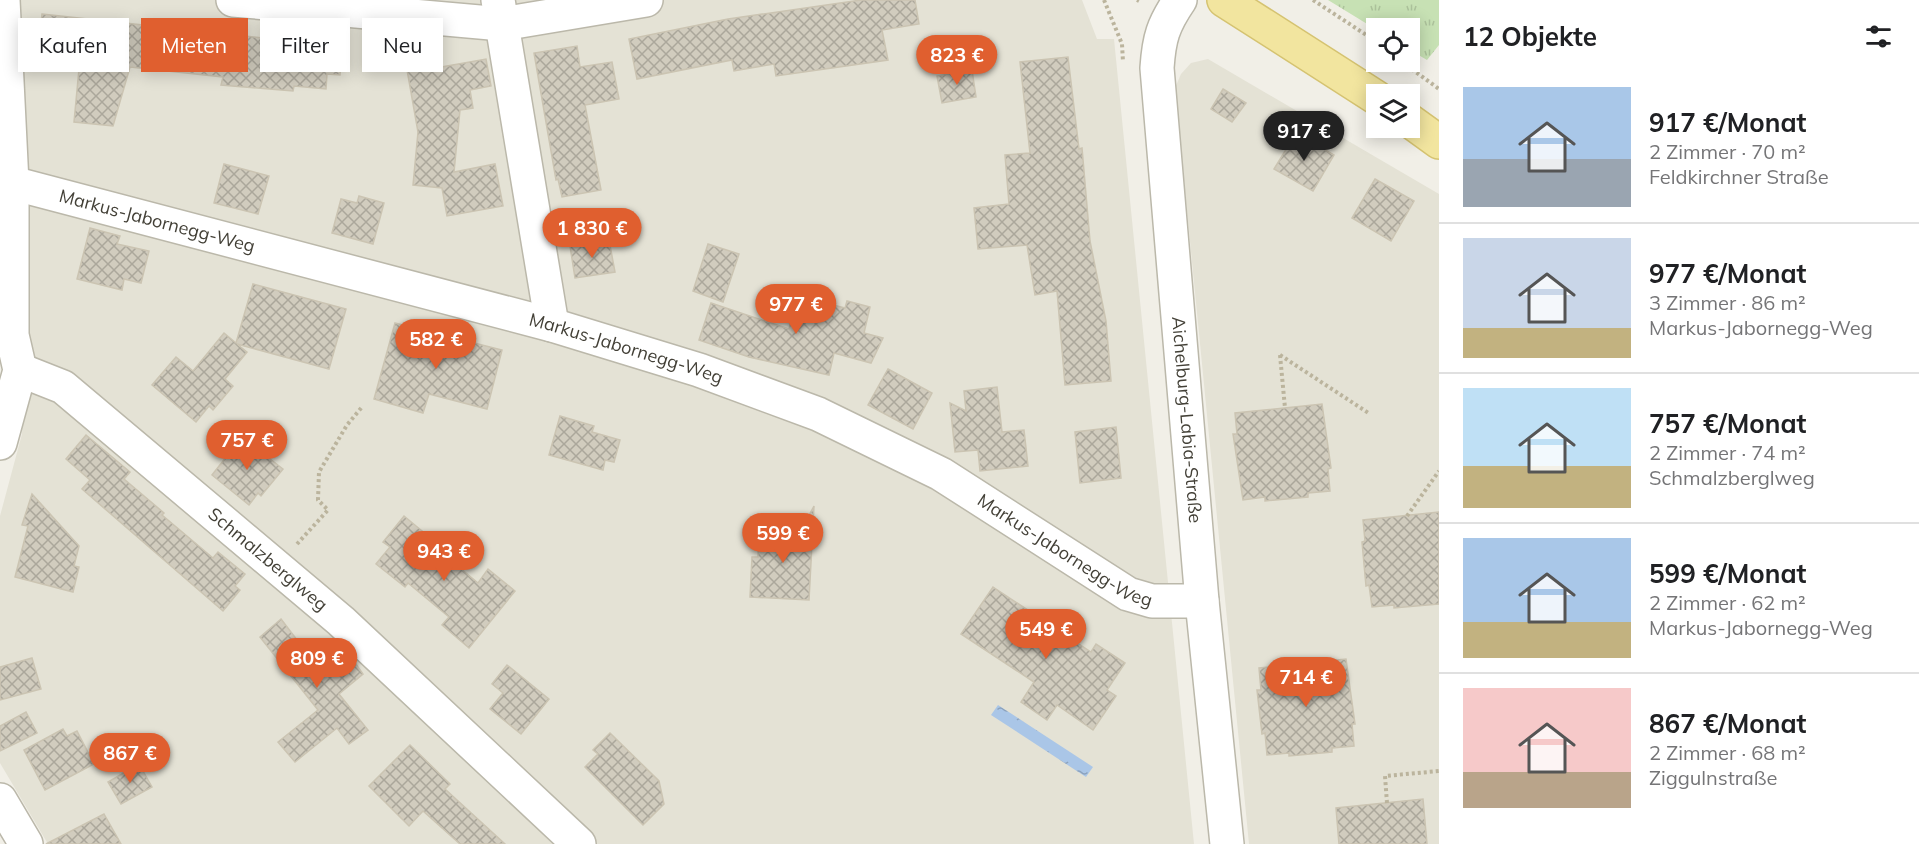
<!DOCTYPE html>
<html lang="de">
<head>
<meta charset="utf-8">
<style>
  :root { --surface:#fff; --page:#f2f2f2; --text:#202124; --muted:#757577; --line:#e0e0e0; --accent:#e05f2f }
  body { margin:0; font-family:Mulish,sans-serif; background:var(--page); color:var(--text); height:100vh; display:flex; flex-direction:column; font-size:22px; white-space:nowrap }
  * { box-sizing:border-box; margin:0 }
  p { font-size:20px; color:var(--muted) }
  .icon { flex:none; width:33px; height:33px; fill:none; stroke:currentColor; stroke-width:2; stroke-linecap:round; stroke-linejoin:round }
  .map { position:relative; flex:1; overflow:hidden }
  .details { display:flex; flex-direction:column; background:var(--surface); width:480px }
  .details>* { flex:none }
  .banner { position:absolute; left:18px; top:18px; width:570px; height:54px; display:flex; gap:12px }
  .buttons { position:absolute; left:1366px; top:18px; display:grid; gap:12px }
  .buttons a { display:grid; place-items:center; width:54px; height:54px; border-radius:0px; background:var(--surface); box-shadow:0 3px 15px #0003; font-size:30px }
  .price { position:absolute; translate:-50% -51px; padding:0 14px; border-radius:21px; background:var(--accent); color:#fff; font-size:20px; line-height:39px; filter:drop-shadow(0 2px 3px #0008) }
  .price::after { content:''; position:absolute; left:50%; top:36px; width:18px; height:14px; margin-left:-9px; background:inherit; clip-path:polygon(0 0,100% 0,50% 100%) }
  .price.active { background:#222; color:#fff }
  ul { padding:0; list-style:none }
  li { display:flex; align-items:center; gap:18px; height:150px; padding:0 24px }
  li+li { border-top:2px solid var(--line) }
  li span { display:grid; place-items:center; flex:none; width:168px; height:120px; border-radius:0px; color:#555 }
  li>.icon { margin-inline-start:auto }
  span .icon { width:72px; height:72px; fill:#fffc; stroke-width:1 }
  li b { font-size:26px }
  h2 { display:flex; justify-content:space-between; align-items:center; height:72px; padding:0 24px; font-size:26px }
  .tag { padding:0 21px; border-radius:0px; background:var(--surface); box-shadow:0 3px 15px #0003; font-size:21px; line-height:54px }
  .tag.active { background:var(--accent); color:#fff }
  main { display:flex; flex:1; min-height:0 }
  .map>svg:first-child { display:block }
</style>
</head>
<body>
<main>
<div class="map">
<svg width="1439" height="844" viewBox="0 0 1439 844">
  <defs>
    <pattern id="grass-tufts" width="24" height="20" patternUnits="userSpaceOnUse" patternTransform="scale(1.5)"><rect width="24" height="20" fill="#c7e1b4"/><path d="M3 7l-1-3M5 7V3M7 7l1-3M15 17l-1-3M17 17v-4M19 17l1-3" fill="none" stroke="#acc29b"/></pattern>
    <pattern id="water-ripples" width="26" height="14" patternUnits="userSpaceOnUse" patternTransform="scale(1.5)"><rect width="26" height="14" fill="#aac6e7"/><path d="M2 4q2-2 4 0t4 0M15 11q2-2 4 0t4 0" fill="none" stroke="#8ca2bc"/></pattern>
    <pattern id="building-cross-hatch" width="8" height="8" patternUnits="userSpaceOnUse" patternTransform="scale(1.5)"><rect width="8" height="8" fill="#d1ccbe"/><path d="M0 0l8 8M0 8l8-8" fill="none" stroke="#aba79b"/></pattern>
  </defs>
  <rect width="100%" height="100%" fill="#f1efe7"/>
  <g fill="#e4e2d5">
    <polygon points="17,0 1082,0 1097,39 1114,39 1194,844 48,844 0,763 0,516 22,434 26,339"/>
    <polygon points="1208,59 1439,194 1439,844 1249,844 1175,88 1181,74 1191,63"/>
  </g>
  <polygon fill="url(#grass-tufts)" points="1328,0 1439,0 1439,45 1427,60 1410,50 1410,28 1377,30"/>
  <polygon fill="url(#water-ripples)" points="998,705 1093,767 1086,777 991,715"/>
  <g fill="url(#building-cross-hatch)" stroke="#cbc4b2" stroke-width="1.5">
    <polygon points="861,0 915,0 919,24 882,30 888,60 776,76 774,64 734,71 732,60 637,79 629,39 728,19"/>
    <polygon points="42,14 281,40 282,30 343,35 340,75 327,74 326,89 294,86 293,91 221,85 223,77 130,67 113,126 74,122 79,69 37,65"/>
    <polygon points="577,46 580,67 612,62 619,99 585,105 601,190 562,197 558,179 556,180 534,53"/>
    <polygon points="1068,57 1079,149 1082,148 1090,241 1106,321 1111,381 1065,385 1057,291 1035,295 1027,245 978,249 974,208 1009,204 1005,155 1030,153 1020,62"/>
    <polygon points="429,59 430,69 486,59 491,86 470,90 473,108 460,110 454,172 495,164 503,206 447,216 442,188 413,185 418,132 406,64"/>
    <polygon points="972,70 976,97 942,103 937,76"/>
    <polygon points="1223,89 1246,103 1232,122 1211,109"/>
    <polygon points="1296,133 1334,155 1313,191 1274,169"/>
    <polygon points="224,164 269,176 258,214 214,203"/>
    <polygon points="1375,179 1414,201 1391,241 1352,218"/>
    <polygon points="359,196 384,203 373,244 332,233 341,199 357,203"/>
    <polygon points="90,228 120,236 117,244 149,251 141,283 124,279 122,290 77,279"/>
    <polygon points="609,240 615,272 575,278 570,246"/>
    <polygon points="708,244 739,254 723,302 693,291"/>
    <polygon points="253,284 346,309 329,369 237,344 247,352 225,379 233,386 213,410 209,406 196,422 152,385 176,357 193,371 224,333 236,343"/>
    <polygon points="797,296 845,308 847,301 870,307 864,333 883,338 871,363 834,353 829,375 749,357 699,340 711,303 789,329"/>
    <polygon points="395,323 502,350 487,409 429,394 423,413 374,399"/>
    <polygon points="888,369 932,393 913,429 868,405"/>
    <polygon points="997,387 1002,432 1024,430 1028,466 980,471 978,450 955,452 950,403 966,411 964,391"/>
    <polygon points="1322,404 1331,468 1328,469 1330,491 1308,493 1308,497 1265,501 1265,497 1243,500 1233,434 1237,434 1235,413"/>
    <polygon points="560,416 594,426 592,432 620,440 614,462 605,460 603,470 549,455"/>
    <polygon points="1116,427 1121,478 1080,483 1075,432"/>
    <polygon points="86,435 130,472 124,479 164,513 162,515 213,558 218,552 245,574 235,586 240,590 223,611 82,489 90,480 66,459"/>
    <polygon points="242,437 283,469 261,496 258,493 249,505 212,475"/>
    <polygon points="32,494 79,546 74,566 79,567 73,592 15,577 28,526 22,525"/>
    <polygon points="814,506 809,600 750,597 752,557 758,557 759,528 790,530 786,545 792,547"/>
    <polygon points="1439,512 1439,604 1394,608 1394,605 1372,607 1369,585 1366,586 1362,542 1365,541 1363,520"/>
    <polygon points="404,516 439,545 436,548 478,583 488,569 515,591 469,648 442,625 449,617 408,583 405,587 376,564 390,547 383,542"/>
    <polygon points="993,587 1091,652 1096,644 1125,663 1107,690 1116,696 1093,730 1057,705 1047,720 1021,702 1034,682 961,634"/>
    <polygon points="281,619 310,657 333,639 349,654 363,674 339,694 368,730 349,744 337,728 295,762 278,742 318,710 260,637"/>
    <polygon points="32,658 41,689 0,700 0,667"/>
    <polygon points="1346,659 1355,724 1352,724 1354,746 1332,748 1332,752 1289,756 1289,753 1267,755 1265,733 1262,734 1257,690 1261,690 1259,668"/>
    <polygon points="507,665 549,699 521,734 490,709 503,693 492,684"/>
    <polygon points="26,712 37,733 0,751 0,726"/>
    <polygon points="63,729 67,736 77,731 94,764 45,790 24,750"/>
    <polygon points="610,733 659,781 664,804 643,825 585,767 598,754 593,750"/>
    <polygon points="410,745 450,784 445,789 505,844 460,844 423,811 409,826 369,786"/>
    <polygon points="139,764 152,787 121,804 108,782"/>
    <polygon points="1423,799 1427,844 1339,844 1336,808"/>
    <polygon points="104,814 121,844 46,844"/>
  </g>
  <g fill="none" stroke-linecap="round" stroke-linejoin="round">
    <defs>
      <g id="street">
        <polyline points="233,0 502,24 646,0"/>
        <polyline points="498,0 552,325"/>
        <path id="s1" d="M1180,0c-17,25 -21,38 -23,68l45,533 25,243"/>
        <path id="s2" d="M12,183l540,142 147,45 119,44 123,60 187,120 24,7h50"/>
        <path id="s3" d="M20,370l43,17 278,234 238,223"/>
        <polyline points="0,443 20,370 12,335 12,183 3,0"/>
        <polyline points="0,800 26,844"/>
      </g>
      <g id="primary">
        <polyline points="1224,0 1377,98"/>
        <polyline points="1410,121 1439,142"/>
      </g>
    </defs>
    <use href="#street" stroke="#bbb8aa" stroke-width="36"/>
    <use href="#primary" stroke="#d5c371" stroke-width="36"/>
    <g stroke="#bbb49d" stroke-width="4" stroke-dasharray="3 3" stroke-linecap="butt">
      <polyline points="1104,0 1122,44 1123,62"/>
      <polyline points="1137,0 1139,1"/>
      <polyline points="1313,0 1377,42"/>
      <polyline points="1402,62 1439,89"/>
      <polyline points="1280,355 1370,414"/>
      <polyline points="1280,355 1285,408"/>
      <polyline points="1407,516 1439,471"/>
      <polyline points="297,544 328,510 318,500 319,472 347,425 362,407"/>
      <polyline points="1387,803 1385,776 1439,771"/>
    </g>
    <use href="#street" stroke="#fff" stroke-width="33"/>
    <use href="#primary" stroke="#f2e59f" stroke-width="33"/>
  </g>
  <g text-anchor="middle" stroke-width="5" stroke-linejoin="round" paint-order="stroke">
    <g font-size="18" fill="#434037" stroke="#fff">
      <text dy="6" stroke="none"><textPath href="#s2" startOffset="150">Markus-Jabornegg-Weg</textPath></text>
      <text dy="6" stroke="none"><textPath href="#s2" startOffset="636">Markus-Jabornegg-Weg</textPath></text>
      <text dy="6" stroke="none"><textPath href="#s1" startOffset="426">Aichelburg-Labia-Straße</textPath></text>
      <text dy="6" stroke="none"><textPath href="#s2" startOffset="1122">Markus-Jabornegg-Weg</textPath></text>
      <text dy="6" stroke="none"><textPath href="#s3" startOffset="314">Schmalzberglweg</textPath></text>
    </g>
  </g>
</svg>
<div class="buttons">
<a><svg class="icon" aria-label="locate" viewBox="0 0 24 24"><circle cx="12" cy="12" r="6"/><path d="M12 2v4M12 18v4M2 12h4M18 12h4"/></svg></a>
<a><svg class="icon" aria-label="layers" viewBox="0 0 24 24"><path d="M12 4l9 5-9 5-9-5zM3 14l9 5 9-5"/></svg></a>
</div>
<b class="price" style="left:957px;top:86px">823 €</b>
<b class="price active" style="left:1304px;top:162px">917 €</b>
<b class="price" style="left:592px;top:259px">1 830 €</b>
<b class="price" style="left:796px;top:335px">977 €</b>
<b class="price" style="left:436px;top:370px">582 €</b>
<b class="price" style="left:247px;top:471px">757 €</b>
<b class="price" style="left:783px;top:564px">599 €</b>
<b class="price" style="left:444px;top:582px">943 €</b>
<b class="price" style="left:1046px;top:660px">549 €</b>
<b class="price" style="left:317px;top:689px">809 €</b>
<b class="price" style="left:1306px;top:708px">714 €</b>
<b class="price" style="left:130px;top:784px">867 €</b>
<div class="banner">
<a class="tag">Kaufen</a>
<a class="tag active">Mieten</a>
<a class="tag">Filter</a>
<a class="tag">Neu</a>
</div>
</div>
<section class="details">
<h2>12 Objekte<svg class="icon" aria-label="filters" viewBox="0 0 24 24"><path d="M4 7h16M4 17h16"/><circle cx="9" cy="7" r="2"/><circle cx="15" cy="17" r="2"/></svg></h2>
<ul>
<li><span style="background:linear-gradient(#a9c7e8 60%,#9aa5b1 0)"><svg class="icon" aria-label="home" viewBox="0 0 24 24"><path d="M3 11l9-7 9 7M6 9v11h12V9"/></svg></span><div><b>917 €/Monat</b><p>2 Zimmer · 70 m²</p><p>Feldkirchner Straße</p></div></li>
<li><span style="background:linear-gradient(#c9d6e8 75%,#c2b280 0)"><svg class="icon" aria-label="home" viewBox="0 0 24 24"><path d="M3 11l9-7 9 7M6 9v11h12V9"/></svg></span><div><b>977 €/Monat</b><p>3 Zimmer · 86 m²</p><p>Markus-Jabornegg-Weg</p></div></li>
<li><span style="background:linear-gradient(#bfe0f5 65%,#c2b280 0)"><svg class="icon" aria-label="home" viewBox="0 0 24 24"><path d="M3 11l9-7 9 7M6 9v11h12V9"/></svg></span><div><b>757 €/Monat</b><p>2 Zimmer · 74 m²</p><p>Schmalzberglweg</p></div></li>
<li><span style="background:linear-gradient(#a9c7e8 70%,#c2b280 0)"><svg class="icon" aria-label="home" viewBox="0 0 24 24"><path d="M3 11l9-7 9 7M6 9v11h12V9"/></svg></span><div><b>599 €/Monat</b><p>2 Zimmer · 62 m²</p><p>Markus-Jabornegg-Weg</p></div></li>
<li><span style="background:linear-gradient(#f6c9c9 70%,#b9a48a 0)"><svg class="icon" aria-label="home" viewBox="0 0 24 24"><path d="M3 11l9-7 9 7M6 9v11h12V9"/></svg></span><div><b>867 €/Monat</b><p>2 Zimmer · 68 m²</p><p>Ziggulnstraße</p></div></li>
</ul>
</section>
</main>
</body>
</html>
